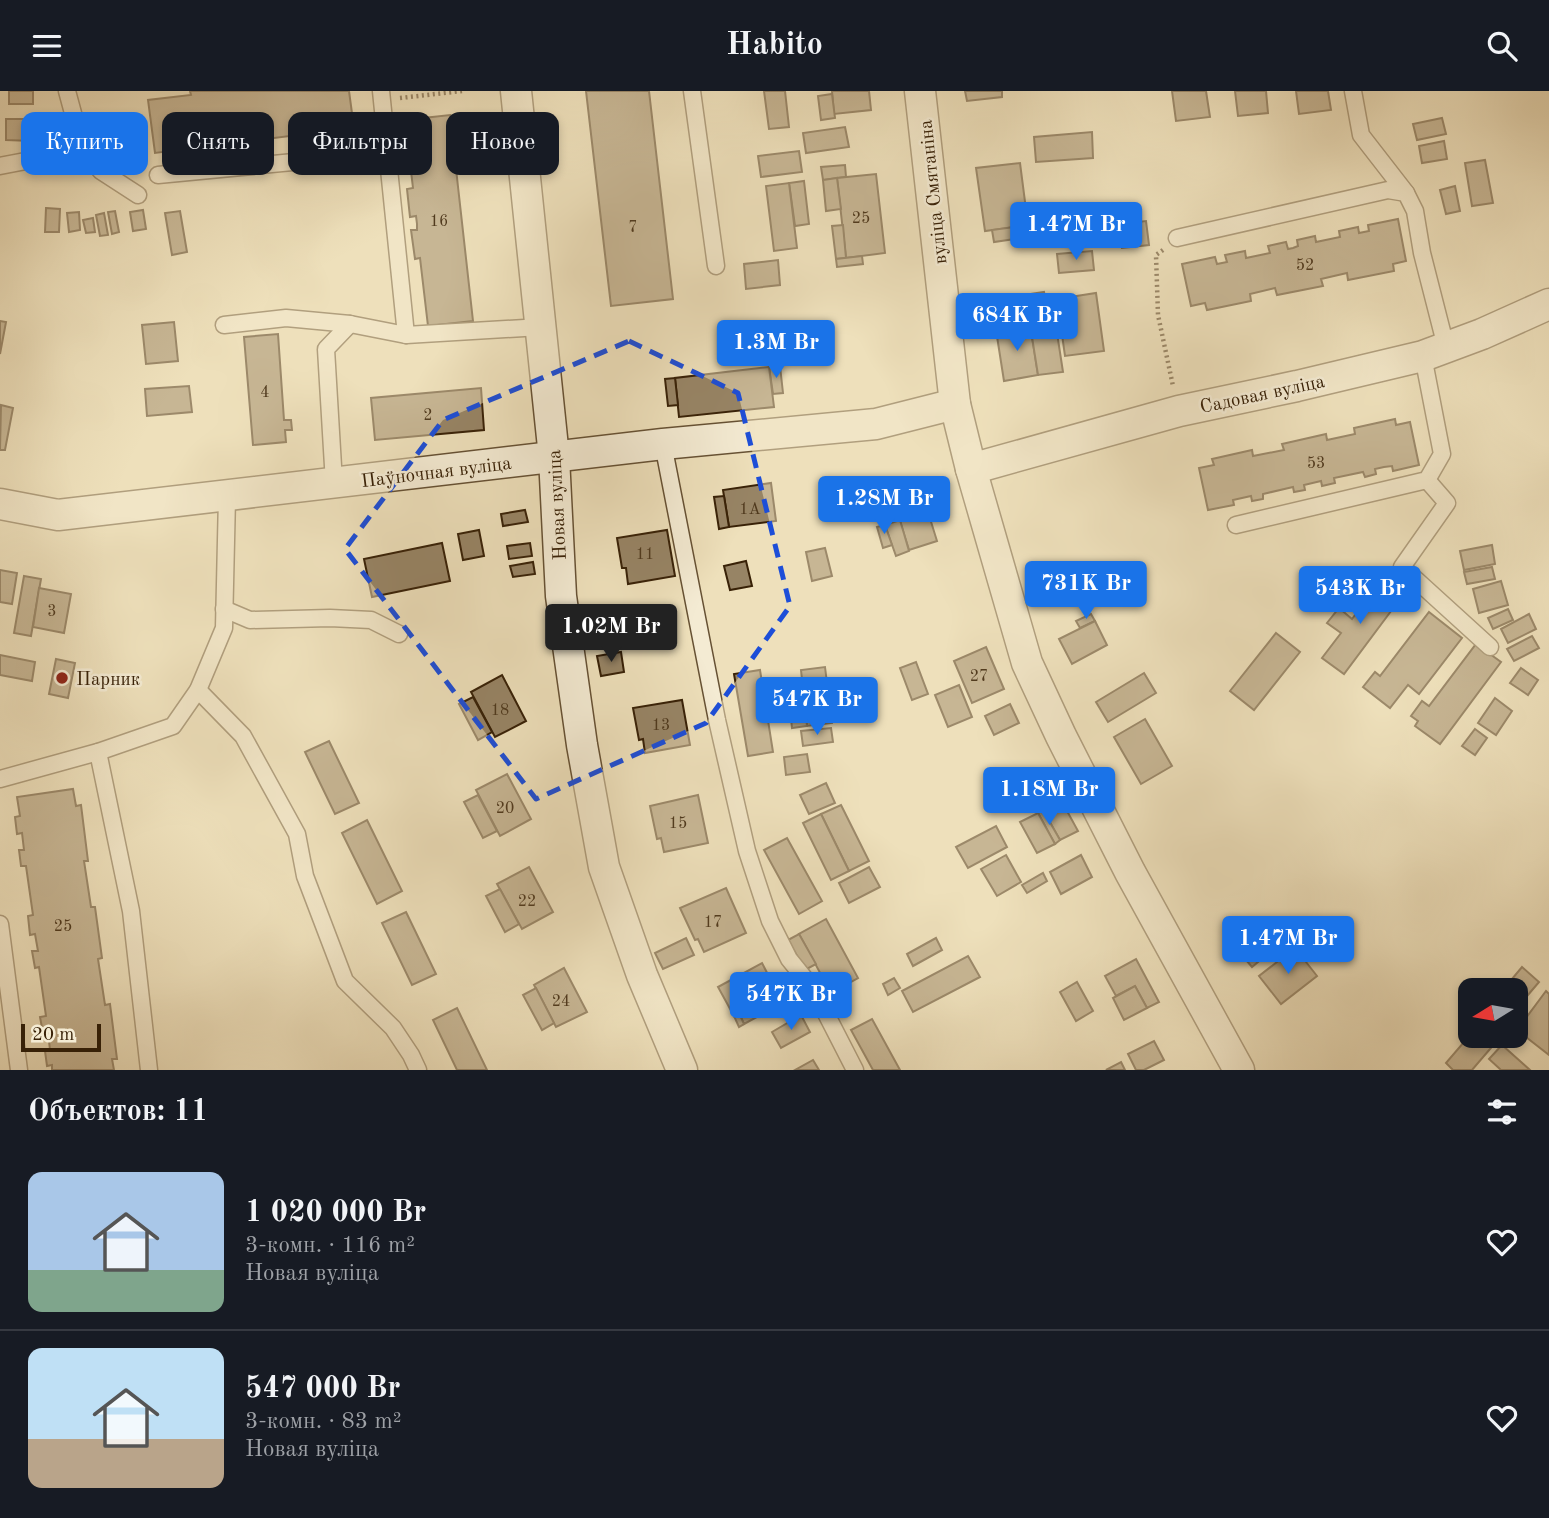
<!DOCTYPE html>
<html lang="ru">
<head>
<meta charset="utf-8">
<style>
  :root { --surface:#171b24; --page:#242831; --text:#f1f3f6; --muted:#9ea1a6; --line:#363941; --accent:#1a73e8 }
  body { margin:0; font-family:"Old Standard TT",serif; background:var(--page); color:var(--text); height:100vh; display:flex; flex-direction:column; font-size:26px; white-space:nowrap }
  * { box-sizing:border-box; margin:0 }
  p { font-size:23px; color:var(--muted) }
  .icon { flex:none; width:38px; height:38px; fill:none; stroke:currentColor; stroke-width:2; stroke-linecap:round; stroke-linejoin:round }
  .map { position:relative; height:979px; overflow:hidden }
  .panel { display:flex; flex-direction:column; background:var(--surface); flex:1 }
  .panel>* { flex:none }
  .hud { position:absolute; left:21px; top:21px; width:700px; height:63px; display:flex; gap:14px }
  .needle { width:46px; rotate:259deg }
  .buttons { position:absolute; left:1458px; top:887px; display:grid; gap:14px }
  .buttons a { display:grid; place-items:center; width:70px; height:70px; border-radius:14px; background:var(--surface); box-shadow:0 4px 10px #0003; font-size:35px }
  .scale { position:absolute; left:21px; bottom:18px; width:80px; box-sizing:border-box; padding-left:7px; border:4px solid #382107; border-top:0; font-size:19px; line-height:24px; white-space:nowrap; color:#382107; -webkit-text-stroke:5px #f4ebd3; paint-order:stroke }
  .price { position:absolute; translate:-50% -60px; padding:0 16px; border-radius:7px; background:var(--accent); color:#fff; font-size:23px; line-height:46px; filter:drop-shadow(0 2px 4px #0008) }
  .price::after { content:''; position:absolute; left:50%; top:42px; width:21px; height:16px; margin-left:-10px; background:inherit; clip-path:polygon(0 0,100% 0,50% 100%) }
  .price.current { background:#222; color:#fff }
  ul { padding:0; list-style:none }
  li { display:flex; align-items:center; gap:21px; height:175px; padding:0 28px }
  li+li { border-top:2px solid var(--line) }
  li span { display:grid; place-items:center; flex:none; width:196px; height:140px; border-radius:14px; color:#555 }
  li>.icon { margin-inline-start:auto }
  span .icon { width:84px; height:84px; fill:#fffc; stroke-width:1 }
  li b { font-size:30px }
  h2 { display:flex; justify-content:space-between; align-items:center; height:84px; padding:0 28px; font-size:30px }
  .tag { padding:0 24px; border-radius:14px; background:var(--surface); box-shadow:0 4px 10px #0003; font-size:24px; line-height:63px }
  .tag.current { background:var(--accent); color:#fff }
  header { display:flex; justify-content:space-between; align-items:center; height:91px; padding:0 28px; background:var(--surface); font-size:32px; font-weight:800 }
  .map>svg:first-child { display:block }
</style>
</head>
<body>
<header><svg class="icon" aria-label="menu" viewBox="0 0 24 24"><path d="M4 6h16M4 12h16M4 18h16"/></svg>Habito<svg class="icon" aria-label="search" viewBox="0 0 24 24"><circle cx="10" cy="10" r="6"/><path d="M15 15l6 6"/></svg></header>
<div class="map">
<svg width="1549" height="979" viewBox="0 0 1549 979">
  <rect width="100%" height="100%" fill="#eee0bb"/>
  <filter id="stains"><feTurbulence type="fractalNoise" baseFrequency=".00286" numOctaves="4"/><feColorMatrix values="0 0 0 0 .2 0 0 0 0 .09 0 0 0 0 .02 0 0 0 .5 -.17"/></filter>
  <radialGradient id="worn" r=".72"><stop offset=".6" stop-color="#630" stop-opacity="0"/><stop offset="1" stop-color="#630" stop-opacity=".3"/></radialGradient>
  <g fill="#978465" stroke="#382107" stroke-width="2">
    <rect x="9" y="0" width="24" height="13"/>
    <polygon points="190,0 349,0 354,37 155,62 148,9 191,4"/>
    <polygon points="586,0 649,0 673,208 611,215"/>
    <polygon points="764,0 785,0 789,36 769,38"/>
    <polygon points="832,0 869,0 871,19 834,23"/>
    <polygon points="965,0 1002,0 1002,6 967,10"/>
    <polygon points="1172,0 1206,0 1210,26 1176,30"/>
    <polygon points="1235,0 1266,0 1268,22 1238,25"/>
    <polygon points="1296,0 1328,0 1331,19 1299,23"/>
    <polygon points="832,3 835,27 821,29 818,5"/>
    <polygon points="450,24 473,230 428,235 420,167 415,168 411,139 417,139 417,133 416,125 410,126 407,98 413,97 405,29"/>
    <polygon points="1442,27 1446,43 1417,49 1413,33"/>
    <polygon points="6,28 32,28 32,50 6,49"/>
    <polygon points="845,36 849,56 806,62 803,42"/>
    <polygon points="1092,41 1093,67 1036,71 1034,46"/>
    <polygon points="1444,50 1447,68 1422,72 1419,55"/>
    <polygon points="799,60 802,81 761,86 758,65"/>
    <polygon points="1485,69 1493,112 1472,115 1465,72"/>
    <polygon points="1020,72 1028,134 985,140 976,77"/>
    <polygon points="845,74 846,86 823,89 821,76"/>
    <polygon points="876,83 885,162 846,167 837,87"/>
    <polygon points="837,87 841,118 826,120 823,89"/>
    <polygon points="804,90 809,133 795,135 789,92"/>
    <polygon points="789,92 797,157 774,160 766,95"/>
    <polygon points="1455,95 1460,120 1446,123 1440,99"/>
    <polygon points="46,117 60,118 59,141 45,141"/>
    <polygon points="143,119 146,138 133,140 130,121"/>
    <polygon points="115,120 119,141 112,143 108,121"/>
    <polygon points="180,120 187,161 172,164 165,122"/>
    <polygon points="79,121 80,139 69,141 67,122"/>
    <polygon points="104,122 108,144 100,145 96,124"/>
    <polygon points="93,127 95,141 86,142 83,129"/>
    <polygon points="1398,128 1406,170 1393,173 1394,180 1348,189 1347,182 1321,188 1323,195 1277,204 1275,197 1250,203 1251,210 1207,219 1205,212 1191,215 1182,173 1215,166 1217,173 1227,171 1225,164 1245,160 1246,167 1270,162 1268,155 1286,151 1288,158 1293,157 1298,155 1297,149 1315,145 1316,151 1340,146 1339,140 1358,136 1359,142 1369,140 1368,134"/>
    <polygon points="1146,130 1149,154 1122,157 1120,133"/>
    <polygon points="843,134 846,167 836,168 832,135"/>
    <polygon points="1028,134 1029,146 994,151 992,139"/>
    <polygon points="1092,160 1094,179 1059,182 1057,163"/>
    <polygon points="862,165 863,173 837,176 836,168"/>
    <polygon points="778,169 780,194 746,198 744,173"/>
    <polygon points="1044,201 1049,230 996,239 991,209"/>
    <polygon points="1096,202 1104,260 1065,265 1057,208"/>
    <polygon points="0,230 6,231 0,263"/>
    <polygon points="174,231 178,270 146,273 142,234"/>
    <polygon points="1030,233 1038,284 1004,290 996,239"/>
    <polygon points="1057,242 1063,281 1038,284 1032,246"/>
    <polygon points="278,243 284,329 291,329 292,339 285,339 286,351 253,354 244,246"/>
    <polygon points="780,275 783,302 773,303 769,276"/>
    <polygon points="769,276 774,316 679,326 675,287"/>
    <polygon points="675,287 678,314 668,315 665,288"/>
    <polygon points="189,295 192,321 147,325 145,298"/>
    <polygon points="481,297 484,339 375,349 371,307"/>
    <polygon points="1,314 13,317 5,359 0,359"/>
    <polygon points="1395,328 1396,334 1410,331 1419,374 1393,380 1392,375 1384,376 1375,378 1376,383 1365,386 1363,381 1334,387 1335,392 1322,395 1321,390 1304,394 1305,399 1294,401 1293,396 1263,403 1263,408 1252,410 1251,405 1233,409 1234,414 1208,419 1199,377 1214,374 1212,368 1252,359 1253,365 1284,359 1282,353 1326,343 1327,349 1355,343 1354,337"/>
    <polygon points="771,392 776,430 729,436 723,399"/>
    <polygon points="724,405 729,436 719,438 714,406"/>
    <polygon points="525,419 528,431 503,435 501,423"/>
    <polygon points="928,421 937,450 909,459 900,430"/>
    <polygon points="900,429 909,460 896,465 885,434"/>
    <polygon points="885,434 892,454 883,457 877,436"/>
    <polygon points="479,439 484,465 463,469 458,443"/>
    <polygon points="667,439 675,485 628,493 626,477 622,477 617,447"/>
    <polygon points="442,452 450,490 372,506 364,468"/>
    <polygon points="530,452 532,465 509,468 507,455"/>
    <polygon points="1492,454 1495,473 1464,479 1460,460"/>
    <polygon points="825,457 832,485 812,490 806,461"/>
    <polygon points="746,470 752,495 730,499 724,475"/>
    <polygon points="533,471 535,483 513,486 510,475"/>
    <polygon points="1492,476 1495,488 1467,493 1464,481"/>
    <polygon points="0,479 17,482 12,513 0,511"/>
    <polygon points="24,485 41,488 31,545 14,542"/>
    <polygon points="1382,488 1403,504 1344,583 1322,567 1341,542 1327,532 1339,517 1352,528"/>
    <polygon points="1501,490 1508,514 1479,522 1473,498"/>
    <polygon points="39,497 71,503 64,542 33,536"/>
    <polygon points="1508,518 1513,529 1493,538 1488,527"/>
    <polygon points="1429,521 1462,547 1419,603 1408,594 1390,617 1363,596 1375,581 1380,585"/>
    <polygon points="1091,523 1095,530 1080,537 1076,530"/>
    <polygon points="1529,523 1536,538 1508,552 1501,538"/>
    <polygon points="1095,530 1107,554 1072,573 1059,548"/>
    <polygon points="1276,542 1300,561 1254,619 1230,600"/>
    <polygon points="1532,545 1539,557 1514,570 1507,558"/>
    <polygon points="1476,553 1501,571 1440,653 1415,635 1418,630 1411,625 1422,610 1429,615"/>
    <polygon points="986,556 1004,598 972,612 954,570"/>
    <polygon points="621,561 624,581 601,585 597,565"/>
    <polygon points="0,564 35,571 32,590 0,584"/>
    <polygon points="56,568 75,572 68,607 49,603"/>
    <polygon points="916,571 928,603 912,609 900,577"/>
    <polygon points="825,576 832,632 807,635 801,579"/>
    <polygon points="1521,577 1538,589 1528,604 1510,592"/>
    <polygon points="760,579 773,661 748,665 734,583"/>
    <polygon points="1144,582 1156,602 1108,631 1096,611"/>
    <polygon points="502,584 526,630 495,646 471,601"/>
    <polygon points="959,594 972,626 948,636 935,604"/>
    <polygon points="473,606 492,641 478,649 459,613"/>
    <polygon points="1495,607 1512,620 1496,644 1478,632"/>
    <polygon points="682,609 690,654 645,662 643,648 639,649 633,617"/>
    <polygon points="1010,613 1019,632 994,644 985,625"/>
    <polygon points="805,615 807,635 792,637 790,617"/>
    <polygon points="1145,628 1172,675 1141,693 1114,646"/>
    <polygon points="831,637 833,651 803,655 801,640"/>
    <polygon points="1475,638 1487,647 1475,664 1462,655"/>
    <polygon points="329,650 359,712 335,723 305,661"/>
    <polygon points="807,663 810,681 786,684 784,666"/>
    <polygon points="507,683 531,728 500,745 476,699"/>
    <polygon points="826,692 835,712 809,723 800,704"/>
    <polygon points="73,698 76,715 81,714 88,770 84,770 91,816 95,816 102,867 98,868 105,914 110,913 117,968 112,968 114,979 52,979 52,974 47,975 45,960 50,959 48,941 43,942 40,926 46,925 39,876 35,877 32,860 38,860 35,843 30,844 28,825 33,824 26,775 21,775 19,759 24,759 22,742 17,743 15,726 20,725 17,706"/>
    <polygon points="478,704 497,740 483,747 464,711"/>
    <polygon points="698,704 708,752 664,761 661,747 657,748 650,715"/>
    <polygon points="1061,709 1078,740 1060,749 1043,719"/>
    <polygon points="841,714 869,770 849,780 821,723"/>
    <polygon points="1043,719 1060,749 1055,753 1038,722"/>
    <polygon points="1038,722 1055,753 1037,762 1020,731"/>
    <polygon points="821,723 849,780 831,789 803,732"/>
    <polygon points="367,729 402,800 377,813 342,742"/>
    <polygon points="996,735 1007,756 968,777 956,756"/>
    <polygon points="787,747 822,810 799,823 764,759"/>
    <polygon points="1006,764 1021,791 997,805 981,778"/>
    <polygon points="1081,764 1092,786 1061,803 1050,781"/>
    <polygon points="529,776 553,821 522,838 497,793"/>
    <polygon points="869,776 880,796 849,812 839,792"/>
    <polygon points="1043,782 1047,790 1027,802 1022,794"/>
    <polygon points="726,797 746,842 704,861 698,848 695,849 680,817"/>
    <polygon points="500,798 519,833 505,841 486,805"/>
    <polygon points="406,821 436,883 412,894 382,832"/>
    <polygon points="826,828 858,887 831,902 799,843"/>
    <polygon points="1267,831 1283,850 1252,876 1236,857"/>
    <polygon points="799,843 816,873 805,879 788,849"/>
    <polygon points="686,847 694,864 663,878 655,862"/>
    <polygon points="936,847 942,859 913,875 907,863"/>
    <polygon points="1295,857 1317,885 1281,913 1259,885"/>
    <polygon points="968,865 980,886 913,921 902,900"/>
    <polygon points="1136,868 1159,911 1147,917 1135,895 1116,905 1105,885"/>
    <polygon points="762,872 778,903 774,905 779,914 744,933 739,922 734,925 718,896"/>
    <polygon points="1522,876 1539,891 1516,918 1516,900 1502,900"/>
    <polygon points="564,877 587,921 556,936 534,894"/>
    <polygon points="894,887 900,897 888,904 883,893"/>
    <polygon points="1077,891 1093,920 1076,930 1060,901"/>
    <polygon points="1135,895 1147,917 1124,929 1113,907"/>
    <polygon points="536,897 554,932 542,939 523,904"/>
    <polygon points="1546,900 1549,903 1549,964 1517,939"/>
    <polygon points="457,917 487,979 457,979 433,929"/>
    <polygon points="739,922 744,933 739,936 734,925"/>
    <polygon points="801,924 810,941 781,957 772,941"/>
    <polygon points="872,928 900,979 873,979 851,939"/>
    <polygon points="1470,944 1489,945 1496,951 1472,979 1453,979 1446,972"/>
    <polygon points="1154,950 1164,969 1144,979 1136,979 1128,963"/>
    <polygon points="1502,954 1530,979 1501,979 1489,968"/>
    <polygon points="813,969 819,979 795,979"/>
    <polygon points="1121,971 1125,979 1106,979"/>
  </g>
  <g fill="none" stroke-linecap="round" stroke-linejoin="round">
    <defs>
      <g id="service">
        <polyline points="67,0 83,59 101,80 138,104"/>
        <polyline points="381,0 406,244"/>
        <polyline points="692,0 716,175"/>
        <polyline points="1353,0 1361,44 1406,102"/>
        <polyline points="0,75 83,59"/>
        <polyline points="158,84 387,62"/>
        <polyline points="1177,147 1388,99 1406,102 1415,120 1422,162 1446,256"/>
        <polyline points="224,234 286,227 350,233 406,244 541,236"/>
        <polyline points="663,353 717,629 747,760 770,830 789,868 814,899 855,979"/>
        <polyline points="1427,389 1447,412 1402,476 1490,556"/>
        <polyline points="334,392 326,258 350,233"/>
        <polyline points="1236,434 1427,389 1442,363 1423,265"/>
        <polyline points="224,518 250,529 330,527 371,529 399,543"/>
        <polyline points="198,599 243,645 297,743 305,785 345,890 393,937 411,964 418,979"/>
        <polyline points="98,661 131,820 149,979"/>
        <polyline points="0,688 98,661 173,635 198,599 224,537 227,406"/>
        <polyline points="0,833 19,979"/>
      </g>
      <g id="minor">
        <polyline points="516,0 554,366 561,505 582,654 604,776 642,884 682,979"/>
        <polyline points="920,0 955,313 971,378 1027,572 1061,645 1130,781 1239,979"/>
        <polyline points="971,378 1179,320 1297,295 1423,265 1482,243 1549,213"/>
        <polyline points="0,413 58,424 663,353 876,333 955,313"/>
      </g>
    </defs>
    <use href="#service" stroke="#665134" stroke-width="19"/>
    <use href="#minor" stroke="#665134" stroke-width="33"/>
    <g stroke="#382107" stroke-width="4.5" stroke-dasharray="2 3.5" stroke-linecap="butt">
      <polyline points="400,7 462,0"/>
      <polyline points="1163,159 1156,164 1158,224 1173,295"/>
    </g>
    <use href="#service" stroke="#f4ebd3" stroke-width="16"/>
    <use href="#minor" stroke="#f4ebd3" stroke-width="30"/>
  </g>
  <path d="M0 0H1549V979H0ZM629,250l109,52 52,213 -84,117 -170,76 -191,-250 98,-129z" fill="#eee0bb" fill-opacity=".55" fill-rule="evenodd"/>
  <path fill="none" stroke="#1d4ed8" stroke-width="5" stroke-dasharray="14 9" stroke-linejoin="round" d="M629,250l109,52 52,213 -84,117 -170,76 -191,-250 98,-129z"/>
  <circle fill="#8f2418" stroke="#f4ebd3" stroke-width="2.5" cx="62" cy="587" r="7"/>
  <g text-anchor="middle" stroke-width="5" stroke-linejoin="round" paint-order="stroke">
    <g font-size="16" fill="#503a1e">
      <text x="861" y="132">25</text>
      <text x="439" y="135">16</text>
      <text x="633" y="141">7</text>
      <text x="1305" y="179">52</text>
      <text x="265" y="306">4</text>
      <text x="428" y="329">2</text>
      <text x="1316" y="377">53</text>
      <text x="750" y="423">1А</text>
      <text x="645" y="468">11</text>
      <text x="52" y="525">3</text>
      <text x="979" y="590">27</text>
      <text x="500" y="624">18</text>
      <text x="661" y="639">13</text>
      <text x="505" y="722">20</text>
      <text x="678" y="737">15</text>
      <text x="527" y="815">22</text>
      <text x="713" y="836">17</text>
      <text x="63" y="840">25</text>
      <text x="561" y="915">24</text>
    </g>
    <g font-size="19" fill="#382107" stroke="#f4ebd3">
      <text transform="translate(932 101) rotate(-96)" y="7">вуліца Смятаніна</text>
      <text transform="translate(1262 302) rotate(-12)" y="7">Садовая вуліца</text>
      <text transform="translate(436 380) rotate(-7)" y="7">Паўночная вуліца</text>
      <text transform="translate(556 414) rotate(-93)" y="7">Новая вуліца</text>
    </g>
    <g font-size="19" fill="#382107" stroke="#f4ebd3" text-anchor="start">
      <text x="76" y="594">Парник</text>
    </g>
  </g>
  <rect width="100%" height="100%" filter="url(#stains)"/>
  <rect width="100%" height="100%" fill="url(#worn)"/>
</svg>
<div class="buttons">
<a><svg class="needle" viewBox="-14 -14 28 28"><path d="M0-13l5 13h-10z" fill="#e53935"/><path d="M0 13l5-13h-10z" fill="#9ea1a6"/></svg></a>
</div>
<div class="scale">20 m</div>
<b class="price" style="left:1076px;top:171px">1.47M Br</b>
<b class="price" style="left:1017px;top:262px">684K Br</b>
<b class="price" style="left:776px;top:289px">1.3M Br</b>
<b class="price" style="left:884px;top:445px">1.28M Br</b>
<b class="price" style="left:1086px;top:530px">731K Br</b>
<b class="price" style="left:1360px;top:535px">543K Br</b>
<b class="price current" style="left:611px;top:573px">1.02M Br</b>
<b class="price" style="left:817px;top:646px">547K Br</b>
<b class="price" style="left:1049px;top:736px">1.18M Br</b>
<b class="price" style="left:1288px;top:885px">1.47M Br</b>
<b class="price" style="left:791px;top:941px">547K Br</b>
<div class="hud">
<a class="tag current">Купить</a>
<a class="tag">Снять</a>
<a class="tag">Фильтры</a>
<a class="tag">Новое</a>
</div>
</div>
<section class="panel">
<h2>Объектов: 11<svg class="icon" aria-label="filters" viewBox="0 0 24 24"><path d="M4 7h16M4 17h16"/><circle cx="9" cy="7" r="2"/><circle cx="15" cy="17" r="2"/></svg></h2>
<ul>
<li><span style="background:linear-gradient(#a9c7e8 70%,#7fa58c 0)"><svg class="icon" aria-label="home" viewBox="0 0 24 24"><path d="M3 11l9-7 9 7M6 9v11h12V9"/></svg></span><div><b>1 020 000 Br</b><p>3-комн. · 116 m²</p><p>Новая вуліца</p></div><svg class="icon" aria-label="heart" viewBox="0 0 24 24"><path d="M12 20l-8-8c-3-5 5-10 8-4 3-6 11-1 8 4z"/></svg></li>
<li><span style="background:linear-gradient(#bfe0f5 65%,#b9a48a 0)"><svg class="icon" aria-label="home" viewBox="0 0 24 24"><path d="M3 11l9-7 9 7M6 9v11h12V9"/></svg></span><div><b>547 000 Br</b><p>3-комн. · 83 m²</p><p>Новая вуліца</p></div><svg class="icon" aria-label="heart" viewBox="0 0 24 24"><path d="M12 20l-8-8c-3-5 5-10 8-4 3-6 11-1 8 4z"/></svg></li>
</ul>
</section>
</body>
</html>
